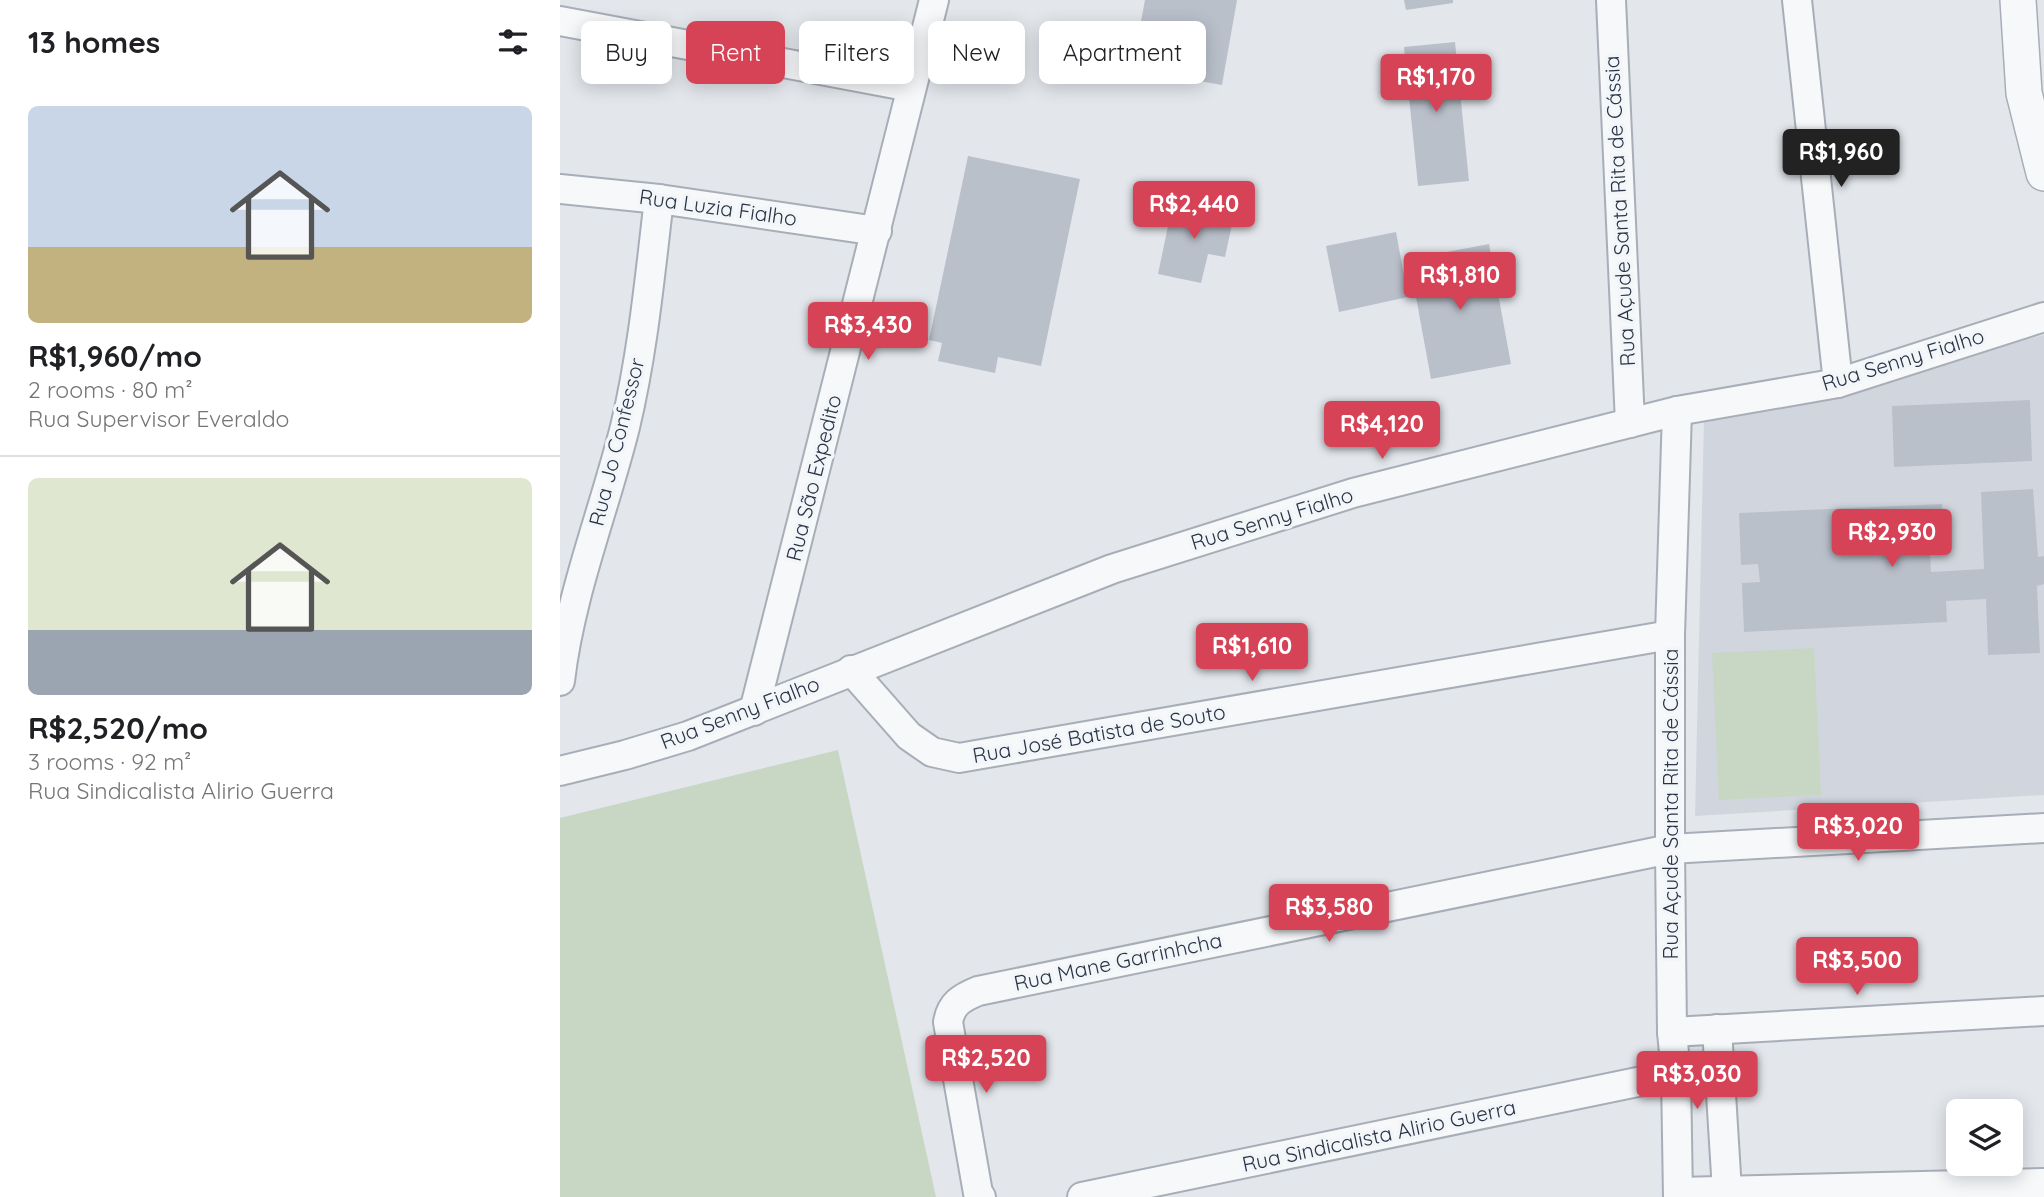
<!DOCTYPE html>
<html lang="en">
<head>
<meta charset="utf-8">
<style>
  :root { --surface:#fff; --page:#f6f6f6; --text:#202124; --muted:#757577; --line:#e0e0e0; --accent:#d64357 }
  body { margin:0; font-family:Quicksand,sans-serif; background:var(--page); color:var(--text); height:100vh; display:flex; flex-direction:column; font-size:26px; white-space:nowrap }
  * { box-sizing:border-box; margin:0 }
  p { font-size:23px; color:var(--muted) }
  .icon { flex:none; width:38px; height:38px; fill:none; stroke:currentColor; stroke-width:2; stroke-linecap:round; stroke-linejoin:round }
  .map { position:relative; flex:1; overflow:hidden }
  .sheet { display:flex; flex-direction:column; background:var(--surface); width:560px }
  .sheet>* { flex:none }
  .banner { position:absolute; left:21px; top:21px; width:665px; height:63px; display:flex; gap:14px }
  .buttons { position:absolute; left:1386px; top:1099px; display:grid; gap:14px }
  .buttons a { display:grid; place-items:center; width:77px; height:77px; border-radius:10px; background:var(--surface); box-shadow:0 4px 18px #0003; font-size:35px }
  .price { position:absolute; translate:-50% -60px; padding:0 16px; border-radius:7px; background:var(--accent); color:#fff; font-size:23px; line-height:46px; filter:drop-shadow(0 2px 4px #0008) }
  .price::after { content:''; position:absolute; left:50%; top:42px; width:21px; height:16px; margin-left:-10px; background:inherit; clip-path:polygon(0 0,100% 0,50% 100%) }
  .price.selected { background:#222; color:#fff }
  ul { padding:0; list-style:none }
  li { display:grid; align-content:center; gap:14px; height:371px; padding:0 28px }
  li+li { border-top:2px solid var(--line) }
  li span { display:grid; place-items:center; height:217px; border-radius:10px; color:#555 }
  li>.icon { margin-inline-start:auto }
  span .icon { width:126px; height:126px; fill:#fffc; stroke-width:1 }
  li b { font-size:30px }
  h2 { display:flex; justify-content:space-between; align-items:center; height:84px; padding:0 28px; font-size:30px }
  .pill { padding:0 24px; border-radius:10px; background:var(--surface); box-shadow:0 4px 18px #0003; font-size:24px; line-height:63px }
  .pill.selected { background:var(--accent); color:#fff }
  main { display:flex; flex:1; min-height:0 }
  .map>svg:first-child { display:block }
</style>
</head>
<body>
<main>
<section class="sheet">
<h2>13 homes<svg class="icon" aria-label="filters" viewBox="0 0 24 24"><path d="M4 7h16M4 17h16"/><circle cx="9" cy="7" r="2"/><circle cx="15" cy="17" r="2"/></svg></h2>
<ul>
<li><span style="background:linear-gradient(#c9d6e8 65%,#c2b280 0)"><svg class="icon" aria-label="home" viewBox="0 0 24 24"><path d="M3 11l9-7 9 7M6 9v11h12V9"/></svg></span><div><b>R$1,960/mo</b><p>2 rooms · 80 m²</p><p>Rua Supervisor Everaldo</p></div></li>
<li><span style="background:linear-gradient(#dfe7d0 70%,#9aa5b1 0)"><svg class="icon" aria-label="home" viewBox="0 0 24 24"><path d="M3 11l9-7 9 7M6 9v11h12V9"/></svg></span><div><b>R$2,520/mo</b><p>3 rooms · 92 m²</p><p>Rua Sindicalista Alirio Guerra</p></div></li>
</ul>
</section>
<div class="map">
<svg width="1484" height="1197" viewBox="0 0 1484 1197">
  <rect width="100%" height="100%" fill="#e3e7ec"/>
  <polygon fill="#d1d6de" points="1484,335 1484,795 1135,816 1144,418"/>
  <g fill="#c8d6c4">
    <polygon points="1254,648 1261,795 1159,800 1152,653"/>
    <polygon points="278,750 376,1197 0,1197 0,818"/>
  </g>
  <g fill="#bac0ca">
    <polygon points="585,0 677,0 662,85 572,69"/>
    <polygon points="844,0 893,0 893,3 846,10"/>
    <polygon points="895,42 909,181 858,186 844,47"/>
    <polygon points="408,156 520,179 481,366 438,357 435,373 378,361 382,343 369,340"/>
    <polygon points="613,202 674,215 665,257 648,254 641,283 598,274"/>
    <polygon points="836,232 848,297 779,312 766,246"/>
    <polygon points="929,244 951,364 871,379 849,259"/>
    <polygon points="1470,400 1472,461 1334,467 1332,406"/>
    <polygon points="1473,489 1478,557 1484,556 1484,584 1477,586 1480,653 1428,655 1426,599 1386,601 1387,622 1184,632 1182,583 1200,582 1198,564 1181,565 1179,513 1382,504 1384,553 1370,553 1371,572 1424,569 1421,492"/>
  </g>
  <g fill="none" stroke-linecap="round" stroke-linejoin="round">
    <defs>
      <g id="minor">
        <polyline points="1051,0 1070,423"/>
        <polyline points="1237,0 1278,383"/>
        <polyline points="0,21 351,87"/>
        <polyline points="0,189 99,199 317,231"/>
        <polyline points="1117,411 1110,635 1110,849 1112,1032 1116,1074 1118,1197"/>
        <polyline points="291,670 349,736 372,752 399,758 1110,635"/>
        <path d="M0,681c10,-87 44,-170 65,-254 18,-75 25,-152 34,-228"/>
        <polyline points="194,711 374,0"/>
        <polyline points="0,771 65,755 128,736 552,569 793,493 1117,411 1278,383 1484,317"/>
        <polyline points="1157,1029 1167,1191"/>
        <polyline points="1112,1032 1484,1011"/>
        <polyline points="1118,1192 1484,1183"/>
        <path d="M421,1197l-3,-4 -30,-171c3,-18 13,-24 30,-31l692,-142 374,-21"/>
        <polyline points="522,1197 1116,1074"/>
      </g>
      <polyline id="tertiary" points="1458,0 1464,93 1484,173"/>
    </defs>
    <use href="#minor" stroke="#a8aeb7" stroke-width="32"/>
    <use href="#tertiary" stroke="#a8aeb7" stroke-width="38"/>
    <use href="#minor" stroke="#f6f8fa" stroke-width="28"/>
    <use href="#tertiary" stroke="#f6f8fa" stroke-width="35"/>
  </g>
  <g text-anchor="middle" stroke-width="7" stroke-linejoin="round" paint-order="stroke">
    <g font-size="21" fill="#2a3446" stroke="#f3f6f9">
      <text transform="translate(158 208) rotate(8)" y="7">Rua Luzia Fialho</text>
      <text transform="translate(1060 211) rotate(-93)" y="7">Rua Açude Santa Rita de Cássia</text>
      <text transform="translate(1343 360) rotate(-17)" y="7">Rua Senny Fialho</text>
      <text transform="translate(57 442) rotate(-76)" y="7">Rua Jo Confessor</text>
      <text transform="translate(254 478) rotate(-76)" y="7">Rua São Expedito</text>
      <text transform="translate(712 519) rotate(-17)" y="7">Rua Senny Fialho</text>
      <text transform="translate(180 713) rotate(-21)" y="7">Rua Senny Fialho</text>
      <text transform="translate(539 734) rotate(-10)" y="7">Rua José Batista de Souto</text>
      <text transform="translate(1111 804) rotate(-90)" y="7">Rua Açude Santa Rita de Cássia</text>
      <text transform="translate(558 962) rotate(-12)" y="7">Rua Mane Garrinhcha</text>
      <text transform="translate(819 1136) rotate(-12)" y="7">Rua Sindicalista Alirio Guerra</text>
    </g>
  </g>
</svg>
<div class="buttons">
<a><svg class="icon" aria-label="layers" viewBox="0 0 24 24"><path d="M12 4l9 5-9 5-9-5zM3 14l9 5 9-5"/></svg></a>
</div>
<b class="price" style="left:876px;top:114px">R$1,170</b>
<b class="price selected" style="left:1281px;top:189px">R$1,960</b>
<b class="price" style="left:634px;top:241px">R$2,440</b>
<b class="price" style="left:900px;top:312px">R$1,810</b>
<b class="price" style="left:308px;top:362px">R$3,430</b>
<b class="price" style="left:822px;top:461px">R$4,120</b>
<b class="price" style="left:1332px;top:569px">R$2,930</b>
<b class="price" style="left:692px;top:683px">R$1,610</b>
<b class="price" style="left:1298px;top:863px">R$3,020</b>
<b class="price" style="left:769px;top:944px">R$3,580</b>
<b class="price" style="left:1297px;top:997px">R$3,500</b>
<b class="price" style="left:426px;top:1095px">R$2,520</b>
<b class="price" style="left:1137px;top:1111px">R$3,030</b>
<div class="banner">
<a class="pill">Buy</a>
<a class="pill selected">Rent</a>
<a class="pill">Filters</a>
<a class="pill">New</a>
<a class="pill">Apartment</a>
</div>
</div>
</main>
</body>
</html>
